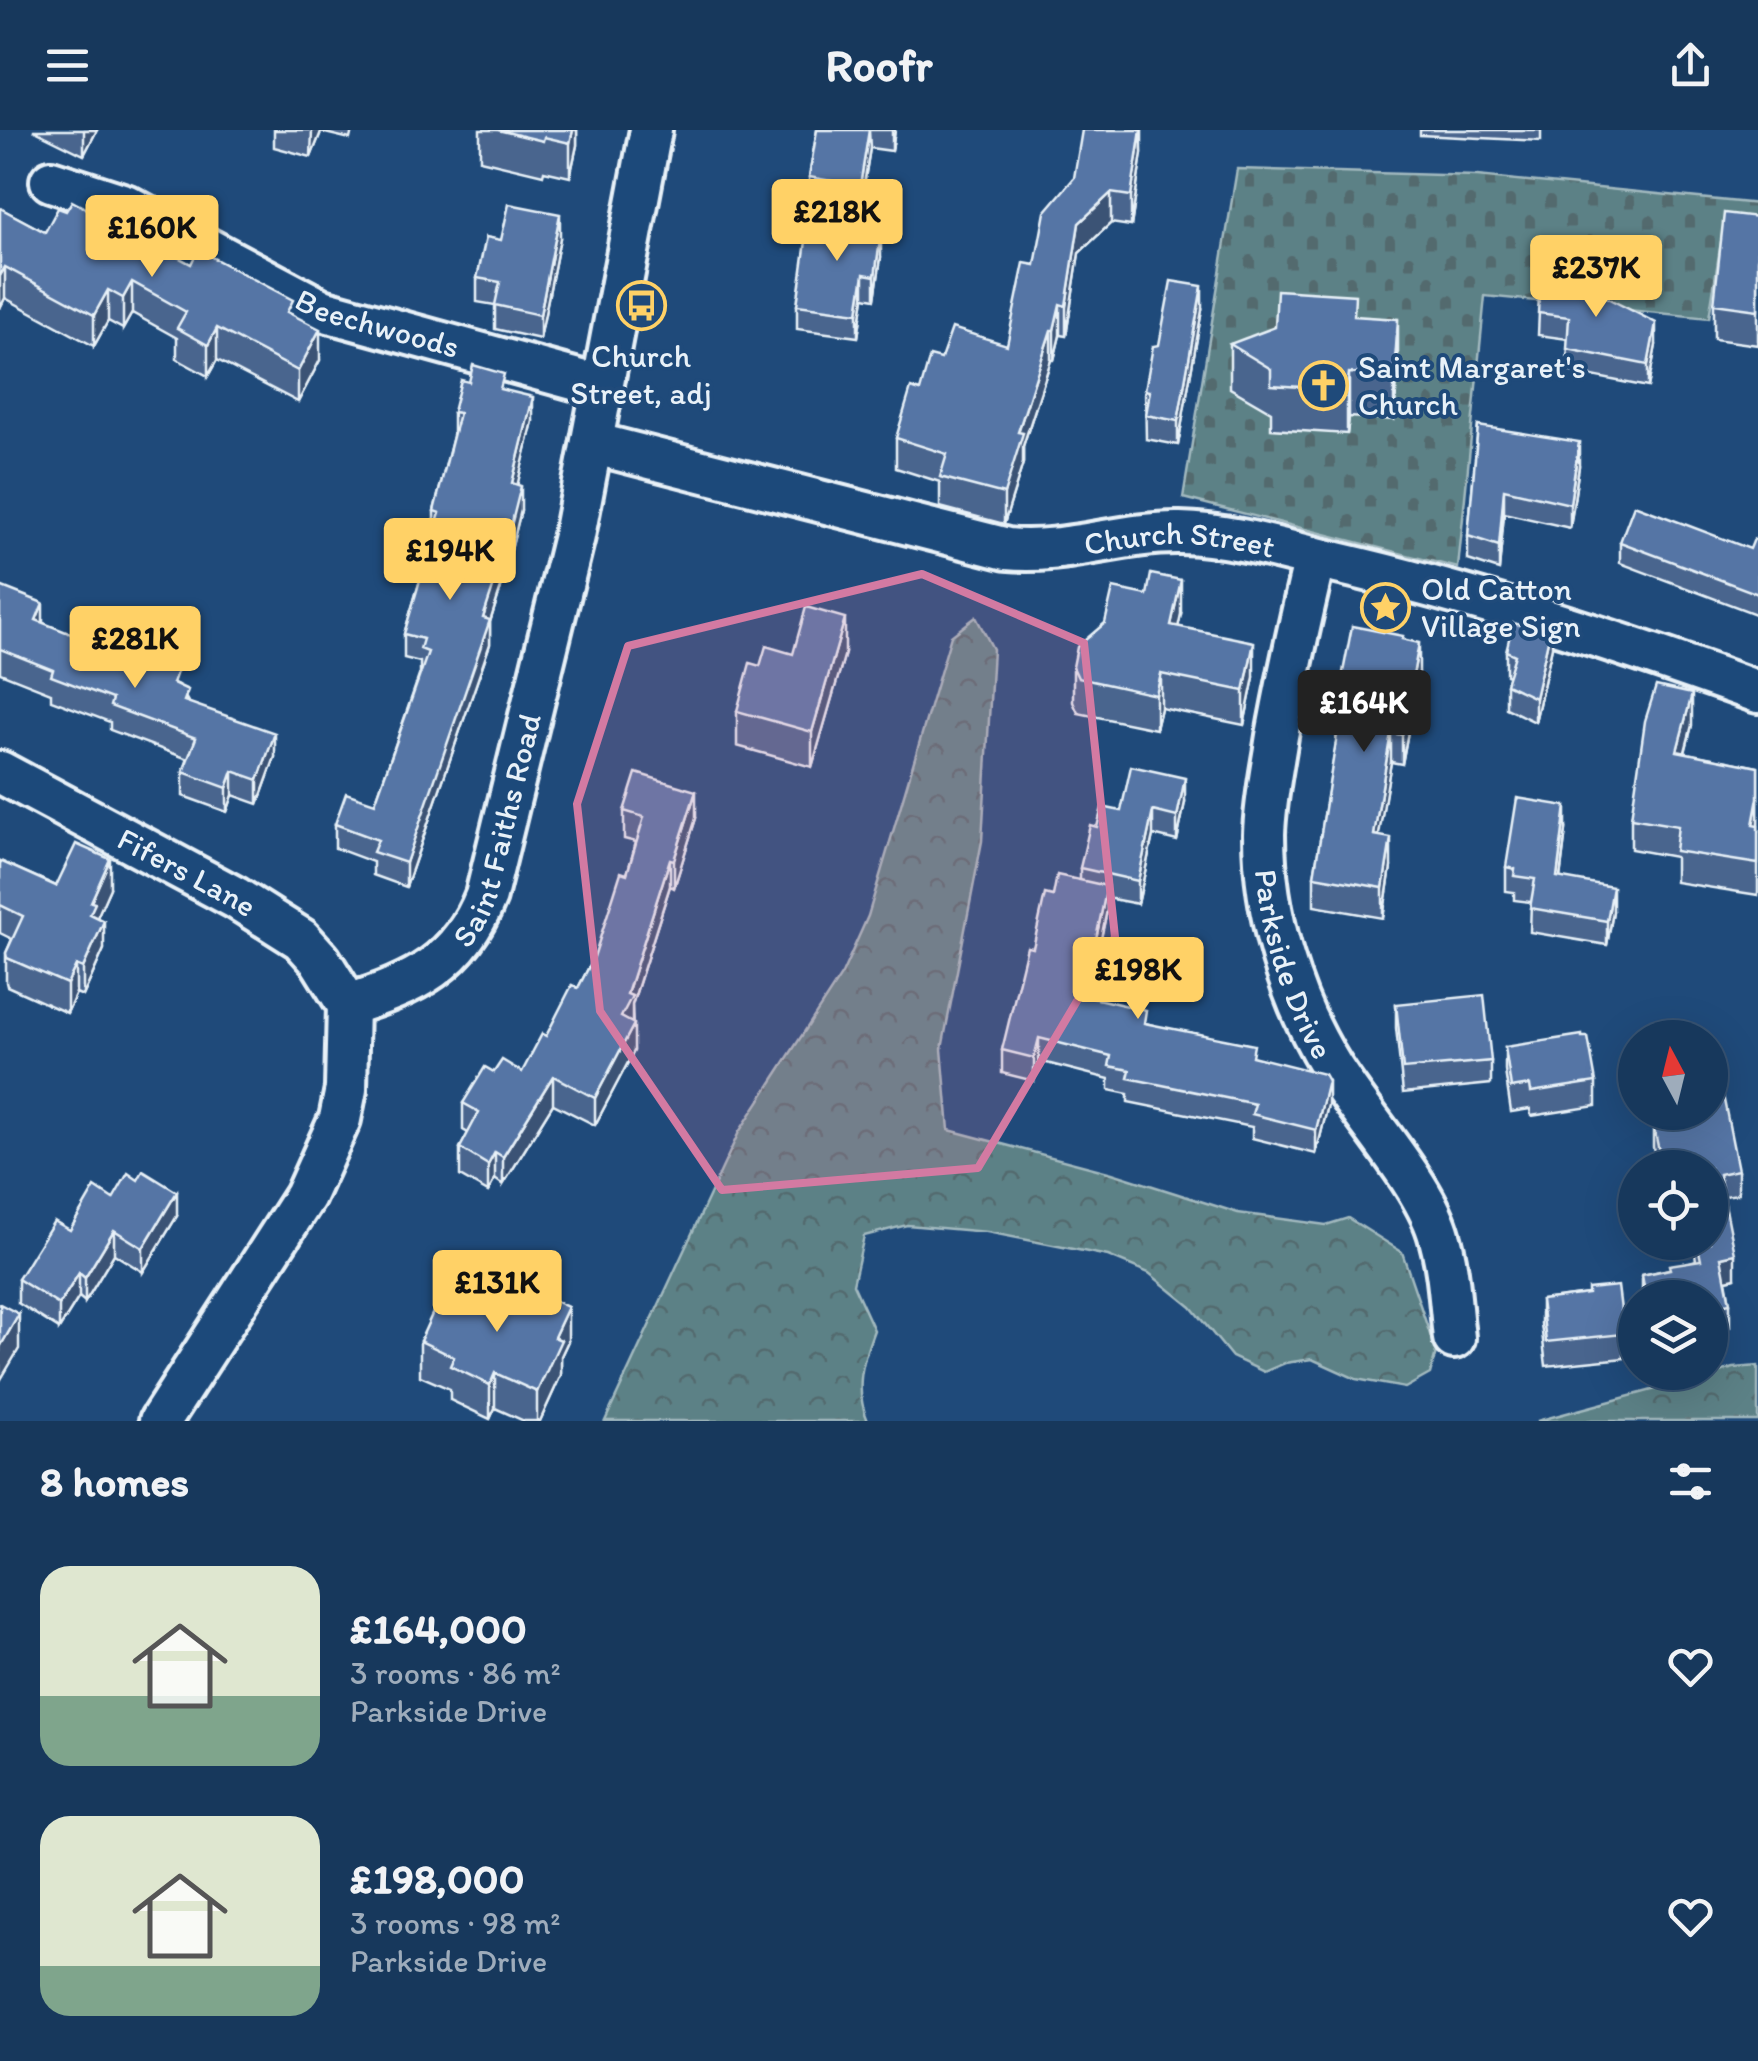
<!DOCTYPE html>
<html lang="en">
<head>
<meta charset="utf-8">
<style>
  :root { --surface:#17385c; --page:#244365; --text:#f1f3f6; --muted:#9eacbb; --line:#365272; --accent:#ffd166 }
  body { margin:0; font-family:Itim,sans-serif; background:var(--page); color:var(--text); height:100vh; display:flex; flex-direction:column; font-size:38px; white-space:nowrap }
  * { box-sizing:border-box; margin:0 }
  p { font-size:32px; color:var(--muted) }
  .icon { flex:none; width:55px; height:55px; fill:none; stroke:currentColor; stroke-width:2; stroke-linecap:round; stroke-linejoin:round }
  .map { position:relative; height:1291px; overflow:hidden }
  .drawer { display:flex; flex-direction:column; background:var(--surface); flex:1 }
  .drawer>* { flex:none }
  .needle { width:65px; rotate:353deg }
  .buttons { position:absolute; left:1618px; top:890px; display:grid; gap:20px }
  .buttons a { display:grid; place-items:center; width:110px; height:110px; border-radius:50%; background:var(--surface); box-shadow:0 10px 40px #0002,0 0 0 2px var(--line); font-size:50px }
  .price { position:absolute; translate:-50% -85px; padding:0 22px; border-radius:10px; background:var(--accent); color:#111; font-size:32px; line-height:65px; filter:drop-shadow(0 2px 5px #0008) }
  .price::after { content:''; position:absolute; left:50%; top:60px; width:30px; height:22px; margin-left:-15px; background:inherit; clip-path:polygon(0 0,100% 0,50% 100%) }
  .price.on { background:#222; color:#fff }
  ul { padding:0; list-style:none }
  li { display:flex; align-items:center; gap:30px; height:250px; padding:0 40px }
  li span { display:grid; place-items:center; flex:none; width:280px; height:200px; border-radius:30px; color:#555 }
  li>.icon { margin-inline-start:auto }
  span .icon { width:120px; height:120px; fill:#fffc; stroke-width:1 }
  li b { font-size:42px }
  h2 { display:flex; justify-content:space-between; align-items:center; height:120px; padding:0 40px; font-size:42px }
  header { display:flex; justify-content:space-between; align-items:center; height:130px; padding:0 40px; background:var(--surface); font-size:45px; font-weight:700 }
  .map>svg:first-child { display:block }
</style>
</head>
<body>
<header><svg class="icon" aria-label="menu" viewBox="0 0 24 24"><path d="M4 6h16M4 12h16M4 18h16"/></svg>Roofr<svg class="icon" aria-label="share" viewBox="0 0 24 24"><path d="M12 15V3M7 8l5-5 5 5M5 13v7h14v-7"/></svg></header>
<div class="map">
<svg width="1758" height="1291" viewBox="0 0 1758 1291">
  <defs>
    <pattern id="forest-crowns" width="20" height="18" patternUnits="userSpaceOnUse" patternTransform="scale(2.5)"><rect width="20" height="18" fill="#5c8186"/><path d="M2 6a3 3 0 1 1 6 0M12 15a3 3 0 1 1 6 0" fill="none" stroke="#536a6e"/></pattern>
    <pattern id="cemetery-stones" width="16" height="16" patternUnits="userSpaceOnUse" patternTransform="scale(2.5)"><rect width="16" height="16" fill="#5c8186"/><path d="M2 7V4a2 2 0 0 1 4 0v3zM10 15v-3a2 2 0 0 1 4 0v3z" fill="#536a6e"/></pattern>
  </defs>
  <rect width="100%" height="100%" fill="#1f4a7a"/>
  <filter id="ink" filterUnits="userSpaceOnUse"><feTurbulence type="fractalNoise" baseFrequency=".01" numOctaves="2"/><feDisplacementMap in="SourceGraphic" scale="20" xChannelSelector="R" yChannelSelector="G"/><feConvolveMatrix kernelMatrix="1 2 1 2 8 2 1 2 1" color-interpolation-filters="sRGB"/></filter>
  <g filter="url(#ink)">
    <g fill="url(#forest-crowns)" stroke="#a2b9bf" stroke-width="2.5">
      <path d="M976,487l17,32 -11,192 -40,208 7,81 163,43 126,40 88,12 22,-7 54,34 34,100 -6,22 -25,14 -49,-9 -44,-20 -27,4 -21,9 -32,-15 -41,-50 -42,-34 -41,-17 -121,-24 -80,-7 -43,11 -11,48 21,46c-12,32 -20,59 -6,91h-263l134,-289 103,-158 26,-58 83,-280z"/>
      <polygon points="1758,1236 1758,1291 1537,1291 1734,1238"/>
    </g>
    <polygon fill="url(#cemetery-stones)" stroke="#a2b9bf" stroke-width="2.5" points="1237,39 1477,46 1758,74 1758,109 1722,105 1709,188 1485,166 1458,438 1183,368"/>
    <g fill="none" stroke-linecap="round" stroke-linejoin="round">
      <defs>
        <g id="minor">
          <path id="s1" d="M51,51l74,24 197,105 281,77"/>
          <path id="s2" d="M592,313l415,106c58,6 115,-17 173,-16 53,1 106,18 157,30 143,33 283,79 421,129"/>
          <path id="s3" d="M1315,428c-14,59 -27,118 -38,178 -5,33 -12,65 -13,98 0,79 26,166 67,232 30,49 91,115 107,166 11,34 12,71 16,106"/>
          <path id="s4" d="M0,642l236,126 65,41 19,21 28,45"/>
          <path id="s5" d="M348,875c66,-20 112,-42 138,-109l88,-360 77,-406"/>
          <polyline points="160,1291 305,1066 340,989 346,959 348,875"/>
        </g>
      </defs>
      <use href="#minor" stroke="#e8f1f8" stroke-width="48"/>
      <use href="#minor" stroke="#1f4a7a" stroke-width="40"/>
    </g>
    <g fill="#48658e" stroke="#e8f1f8" stroke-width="2.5">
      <polygon points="33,0 97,0 84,25"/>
      <polygon points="274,0 352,0 350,9 321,2 311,27 274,17"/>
      <polygon points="480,0 577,0 577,15 570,47 544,41 543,45 480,30"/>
      <polygon points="817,0 895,0 892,21 870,18 860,79 809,71 809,47"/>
      <polygon points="1142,0 1142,23 1131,96 1111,93 1079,123 1066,206 1060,205 1054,230 1051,230 1023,316 1023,333 1004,394 940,377 940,352 896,338 896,308 920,261 941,229 1007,215 1035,135"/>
      <polygon points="1420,0 1541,0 1541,11 1420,5"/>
      <polygon points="0,78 45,102 191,134 293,185 320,230 298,272 217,230 208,246 177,229 177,208 132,183 123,199 108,191 94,216 5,168 0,178"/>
      <polygon points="1758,87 1758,215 1714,209 1714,174"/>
      <polygon points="856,100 881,127 875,169 864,167 858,207 797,199 797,175"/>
      <polygon points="560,108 540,209 495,199 495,175 477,172 477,148 501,110"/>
      <polygon points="1541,134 1656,215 1648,257 1567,241 1568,209 1538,205"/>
      <polygon points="1202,180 1178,315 1146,309 1145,260 1159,215"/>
      <polygon points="1355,186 1398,233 1394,290 1349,287 1347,304 1271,299 1271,282 1230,258 1230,214"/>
      <polygon points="504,260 533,291 517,355 521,380 504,448 490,492 490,514 406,757 373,745 373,732 335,718 335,694 375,673 420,543 420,532 404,528 404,504 434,403 434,381 453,306 453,282"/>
      <polygon points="1478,296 1579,336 1570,398 1504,383 1499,440 1468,430 1468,406"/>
      <polygon points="1758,410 1758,485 1620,433 1620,412 1750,419"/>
      <polygon points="0,456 43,493 178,555 188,572 275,627 258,674 233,665 227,682 183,666 183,642 188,629 110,600 110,592 51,570 51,563 0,543"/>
      <polygon points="1181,484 1178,496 1254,547 1244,595 1161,578 1156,599 1078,583 1073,572 1073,537"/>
      <polygon points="1403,509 1419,542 1402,634 1391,632 1378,706 1391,737 1383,788 1314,776 1314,746 1336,614 1338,568"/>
      <polygon points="1552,517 1535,592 1506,578 1506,554 1509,546 1506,545 1506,521"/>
      <polygon points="845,523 812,637 737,616 737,581 760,536"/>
      <polygon points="1692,595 1685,623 1758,637 1758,765 1675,752 1675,727 1631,719 1631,688"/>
      <polygon points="1185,672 1177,711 1153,705 1138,774 1107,768 1107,780 1088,867 1146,893 1254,927 1328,975 1316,1024 1252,1008 1252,997 1128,972 1128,964 1109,960 1109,949 1039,931 1034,951 1002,943 1002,920 1033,818 1053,766 1080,750 1080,738 1097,697 1121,681"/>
      <polygon points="624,681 696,688 674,758 670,756 632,875 634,921 595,995 553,974 503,1055 495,1049 488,1062 460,1046 460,1018 468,1003 463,1000 463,973 494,942 522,942 578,858 594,827 627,744 636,712 624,709"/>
      <polygon points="1566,700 1560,748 1613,781 1607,815 1530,802 1531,772 1514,770 1514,762 1506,761 1506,737"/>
      <polygon points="0,731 56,756 110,758 97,787 104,819 83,866 76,863 67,883 7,856 6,852 6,823 12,809 0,803"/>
      <polygon points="1396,874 1491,931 1491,954 1403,963 1396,898"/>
      <polygon points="1505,917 1596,952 1596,976 1531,986 1530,979 1511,982 1505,941"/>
      <polygon points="1660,982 1710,982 1738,1040 1738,1064 1724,1066 1735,1148 1726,1150 1730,1173 1730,1197 1710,1200 1710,1168 1642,1168 1642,1145 1669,1139 1696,1130 1693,1112 1710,1112 1710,1038 1657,1038 1653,1017 1653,993 1660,991"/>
      <polygon points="113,1069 177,1086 143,1142 114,1124 85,1172 79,1167 59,1199 18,1173 18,1149 70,1100"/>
      <polygon points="1588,1164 1624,1204 1624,1228 1546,1236 1541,1194 1541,1170"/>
      <polygon points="420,1211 568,1211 561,1226 561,1245 540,1291 524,1291 495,1278 490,1289 450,1270 450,1259 420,1246"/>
    </g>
    <g fill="#3b5274" stroke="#e8f1f8" stroke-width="2.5">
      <polygon points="84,0 97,0 84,25"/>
      <polygon points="312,0 321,0 321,2 311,27"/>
      <polygon points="573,0 577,0 577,15 570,47 570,13"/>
      <polygon points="869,0 870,18 860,79 860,56"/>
      <polygon points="892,0 895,0 892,21"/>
      <polygon points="1141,0 1142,23 1131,96 1131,66"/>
      <polygon points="1111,63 1111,93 1079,123 1066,206 1066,176 1079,93"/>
      <polygon points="560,84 560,108 540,209 540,185"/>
      <polygon points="881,103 881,127 875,169 875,146"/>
      <polygon points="5,137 5,168 0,178 0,146"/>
      <polygon points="864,144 864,167 858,207 858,183"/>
      <polygon points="132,152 132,183 123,199 123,168"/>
      <polygon points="1202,156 1202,180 1178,315 1178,291"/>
      <polygon points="108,160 108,191 94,216 94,185"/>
      <polygon points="1060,174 1060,205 1054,230 1054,200"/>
      <polygon points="1398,189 1398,233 1394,290 1394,246"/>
      <polygon points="1656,193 1656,215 1648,257 1648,235"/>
      <polygon points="217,198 217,230 208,246 208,215"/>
      <polygon points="320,199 320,230 298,272 298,241"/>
      <polygon points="1051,200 1051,230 1023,316 1023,333 1004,394 1004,364 1018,302"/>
      <polygon points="1349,243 1349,287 1347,304 1347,260"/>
      <polygon points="533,267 533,291 512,377 512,353"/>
      <polygon points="1579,312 1579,336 1570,398 1570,374"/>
      <polygon points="521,356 521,380 504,448 490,492 490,514 406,757 406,733 483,488"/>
      <polygon points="1504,359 1504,383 1499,440 1499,416"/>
      <polygon points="1181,450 1181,484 1171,530 1171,495"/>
      <polygon points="43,473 43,497 36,490"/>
      <polygon points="845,488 845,523 812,637 812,602"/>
      <polygon points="1552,493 1552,517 1535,592 1535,568"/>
      <polygon points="1254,512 1254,547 1244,595 1244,561"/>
      <polygon points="1419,513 1419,542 1402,634 1402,605"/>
      <polygon points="1161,544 1161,578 1156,599 1156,565"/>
      <polygon points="1692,564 1692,595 1677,652 1677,621"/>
      <polygon points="275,603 275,627 258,674 258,650"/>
      <polygon points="1391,603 1391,632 1374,735 1374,705"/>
      <polygon points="233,641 233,665 227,682 227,658"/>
      <polygon points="1185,648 1185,672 1177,711 1177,687"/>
      <polygon points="696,661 696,688 674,758 674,730"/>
      <polygon points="1758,668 1758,700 1753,695"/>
      <polygon points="1566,676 1566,700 1557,771 1557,747"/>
      <polygon points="1153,681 1153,705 1138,774 1138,751"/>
      <polygon points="1391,708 1391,737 1383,788 1383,758"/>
      <polygon points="110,729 110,758 95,792 90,784 91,772"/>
      <polygon points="670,729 670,756 632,875 632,894 621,887 627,864"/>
      <polygon points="1107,756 1107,780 1084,890 1084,866"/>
      <polygon points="1613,757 1613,781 1607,815 1607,791"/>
      <polygon points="104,791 104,819 83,866 83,838"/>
      <polygon points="76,835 76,863 67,883 67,854"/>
      <polygon points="634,894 634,921 595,995 595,968"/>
      <polygon points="1039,908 1039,931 1034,951 1034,928"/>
      <polygon points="553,946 553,974 503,1055 503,1027"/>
      <polygon points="1328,951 1328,975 1316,1024 1316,1000"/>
      <polygon points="495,1022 495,1049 488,1062 488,1035"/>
      <polygon points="1671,1023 1671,1038 1660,1038 1660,1026"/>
      <polygon points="177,1062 177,1086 143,1142 143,1118"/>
      <polygon points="114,1100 114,1124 85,1172 85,1148"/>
      <polygon points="1735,1124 1735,1148 1721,1151 1721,1127"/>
      <polygon points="79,1143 79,1167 59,1199 59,1175"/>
      <polygon points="568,1177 568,1211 561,1226 561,1245 540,1291 537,1291 537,1262 554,1207"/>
      <polygon points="19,1184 19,1219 0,1251 0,1217"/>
      <polygon points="495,1243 495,1278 490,1289 490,1255"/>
    </g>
    <g fill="#5475a5" stroke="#e8f1f8" stroke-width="2.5">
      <polygon points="498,0 573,0 570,13 544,7 543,11"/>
      <polygon points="817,0 869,0 860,56 809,47"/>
      <polygon points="1082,0 1141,0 1131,66 1111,63 1079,93 1066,176 1060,174 1054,200 1051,200 1018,302 1023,303 1004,364 940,347 947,324 896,308 911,258 920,261 930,226 941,229 952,198 1007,215 1024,133 1035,135 1045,82 1074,48"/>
      <polygon points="72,71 191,134 198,120 293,170 287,182 320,199 298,241 217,198 208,215 177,198 186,182 132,152 123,168 108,160 94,185 5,137 0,146 0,78 45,102 58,78 66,81"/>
      <polygon points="509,74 560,84 540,185 495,175 500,152 477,148 486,107 501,110"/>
      <polygon points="856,79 853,99 881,103 875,146 864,144 858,183 797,175 808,97"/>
      <polygon points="1724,83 1758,87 1758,180 1714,174"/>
      <polygon points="1541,134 1656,193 1648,235 1567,219 1569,187 1538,183"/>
      <polygon points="1171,151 1202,156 1178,291 1146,285 1150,261 1145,260 1153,216 1159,215"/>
      <polygon points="1277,160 1355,165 1354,186 1398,189 1394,246 1349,243 1347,260 1271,255 1271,239 1230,214 1275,197"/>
      <polygon points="473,235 504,244 500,259 533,267 512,353 521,356 504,424 483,488 490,490 406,733 373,722 378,710 335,694 346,663 375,673 428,522 420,519 423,509 404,504 440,383 434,381 459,283 453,282 461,250 469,252"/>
      <polygon points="1478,296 1579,312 1570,374 1504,359 1499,416 1468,406"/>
      <polygon points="1634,375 1750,419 1754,409 1758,410 1758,464 1620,412"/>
      <polygon points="1151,444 1181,450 1171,495 1254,512 1244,561 1161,544 1156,565 1078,548 1073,537 1077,517 1105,493 1113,458 1147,465"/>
      <polygon points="0,456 43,473 36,490 119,523 120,519 178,539 173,553 188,560 184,571 275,603 258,650 233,641 227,658 183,642 196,608 110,576 112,569 51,546 53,540 0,519"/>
      <polygon points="806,477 845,488 812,602 737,581 750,533 760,536 766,516 793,524"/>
      <polygon points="1527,485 1552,493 1535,568 1506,554 1515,525 1506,521 1513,493 1524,496"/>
      <polygon points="1352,496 1403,506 1402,509 1419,513 1402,605 1391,603 1374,705 1391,708 1383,758 1314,746 1339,593 1336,592 1341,569 1338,568"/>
      <polygon points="1656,556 1692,564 1677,621 1758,637 1758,668 1753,695 1758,696 1758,734 1675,721 1678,696 1631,688 1645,591"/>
      <polygon points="1131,636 1185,648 1177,687 1153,681 1138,751 1080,738 1090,695 1097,697 1102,677 1121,681"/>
      <polygon points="636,643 696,661 674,730 670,729 627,864 632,866 621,887 634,894 595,968 553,946 503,1027 495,1022 488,1035 460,1018 479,982 463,973 485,937 494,942 502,930 522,942 542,904 546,906 572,855 578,858 594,827 621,742 627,744 644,687 624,681"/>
      <polygon points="1517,668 1566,676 1557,747 1613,757 1607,791 1530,778 1535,749 1514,746 1515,739 1506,737"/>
      <polygon points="76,714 110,729 91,772 95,773 90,784 104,791 83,838 76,835 67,854 7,828 6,823 23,786 0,775 0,731 56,756"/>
      <polygon points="1057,745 1107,756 1084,866 1146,880 1144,893 1254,915 1252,926 1324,944 1328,951 1316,1000 1252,984 1255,974 1128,948 1130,940 1109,936 1111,926 1039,908 1034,928 1002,920 1027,817 1033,818 1045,764 1053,766"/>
      <polygon points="1484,865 1491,931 1403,939 1396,874"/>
      <polygon points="1582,905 1582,907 1588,907 1596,952 1531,962 1530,955 1511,958 1505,917"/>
      <polygon points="1717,935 1738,1040 1719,1044 1735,1124 1721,1127 1730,1173 1710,1177 1710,1168 1646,1168 1642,1145 1670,1139 1669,1135 1701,1130 1697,1112 1710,1112 1710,1038 1674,1038 1671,1023 1660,1026 1653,993 1664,990 1662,982 1710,982 1710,937"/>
      <polygon points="143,1041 177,1062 143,1118 114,1100 85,1148 79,1143 59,1175 18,1149 54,1091 70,1100 95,1057 113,1069 128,1043 138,1050"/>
      <polygon points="518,1154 568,1177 554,1207 561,1210 537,1262 495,1243 490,1255 450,1236 454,1227 420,1211 444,1158 464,1167 468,1159 507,1177"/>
      <polygon points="1618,1156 1624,1204 1546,1212 1541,1170 1588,1164 1588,1159"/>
      <polygon points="0,1174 19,1184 0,1217"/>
    </g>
  </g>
  <path fill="#d37aa2" fill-opacity="0.2" stroke="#d37aa2" stroke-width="8" stroke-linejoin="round" d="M922,444l162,69 31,294 -137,231 -256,22 -122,-179 -23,-207 51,-158z"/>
  <defs>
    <symbol id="bus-ring" viewBox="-11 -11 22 22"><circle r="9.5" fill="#1f4a7a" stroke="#ffd166" stroke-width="1.5"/><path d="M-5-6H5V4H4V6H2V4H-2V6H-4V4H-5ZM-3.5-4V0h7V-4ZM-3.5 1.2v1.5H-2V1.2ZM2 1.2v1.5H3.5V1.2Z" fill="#ffd166"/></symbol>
    <symbol id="church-ring" viewBox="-11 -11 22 22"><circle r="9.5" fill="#1f4a7a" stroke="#ffd166" stroke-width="1.5"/><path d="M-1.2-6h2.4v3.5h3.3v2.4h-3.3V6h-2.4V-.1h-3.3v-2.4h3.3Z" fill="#ffd166"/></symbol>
    <symbol id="sight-ring" viewBox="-11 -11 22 22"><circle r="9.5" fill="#1f4a7a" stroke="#ffd166" stroke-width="1.5"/><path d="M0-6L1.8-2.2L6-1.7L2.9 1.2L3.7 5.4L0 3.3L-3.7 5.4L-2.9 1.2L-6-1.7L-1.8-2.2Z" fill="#ffd166"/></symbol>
  </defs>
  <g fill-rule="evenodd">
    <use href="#bus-ring" x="614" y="148" width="55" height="55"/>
    <use href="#church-ring" x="1296" y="228" width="55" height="55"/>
    <use href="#sight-ring" x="1358" y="450" width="55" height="55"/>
  </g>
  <g text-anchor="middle" stroke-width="8" stroke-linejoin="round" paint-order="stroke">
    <g font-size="32" fill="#e8f1f8" stroke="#1f4a7a">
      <text dy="11" stroke="none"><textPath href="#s1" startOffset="358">Beechwoods</textPath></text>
      <text dy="11" stroke="none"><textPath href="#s2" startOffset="602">Church Street</textPath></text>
      <text dy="11" stroke="none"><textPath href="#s5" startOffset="250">Saint Faiths Road</textPath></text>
      <text dy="11" stroke="none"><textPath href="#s4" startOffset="212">Fifers Lane</textPath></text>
      <text dy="11" stroke="none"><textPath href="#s3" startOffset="415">Parkside Drive</textPath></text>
    </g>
    <g font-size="32" fill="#e8f1f8" stroke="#1f4a7a" text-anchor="start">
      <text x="641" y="237" text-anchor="middle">Church<tspan x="641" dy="37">Street, adj</tspan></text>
      <text x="1358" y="248">Saint Margaret's<tspan x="1358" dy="37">Church</tspan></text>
      <text x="1421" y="470">Old Catton<tspan x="1421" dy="37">Village Sign</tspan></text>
    </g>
  </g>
</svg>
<div class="buttons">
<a><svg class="needle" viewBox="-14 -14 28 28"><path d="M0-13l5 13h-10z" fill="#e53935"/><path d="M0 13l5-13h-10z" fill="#9eacbb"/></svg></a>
<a><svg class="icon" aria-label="locate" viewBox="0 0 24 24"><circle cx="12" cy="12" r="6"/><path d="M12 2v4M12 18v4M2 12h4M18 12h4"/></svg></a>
<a><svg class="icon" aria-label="layers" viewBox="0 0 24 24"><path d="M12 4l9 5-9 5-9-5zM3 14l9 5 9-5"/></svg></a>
</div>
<b class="price" style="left:837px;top:134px">£218K</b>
<b class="price" style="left:152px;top:150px">£160K</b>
<b class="price" style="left:1596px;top:190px">£237K</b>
<b class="price" style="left:450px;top:473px">£194K</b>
<b class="price" style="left:135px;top:561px">£281K</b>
<b class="price on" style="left:1364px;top:625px">£164K</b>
<b class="price" style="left:1138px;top:892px">£198K</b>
<b class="price" style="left:497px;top:1205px">£131K</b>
</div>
<section class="drawer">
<h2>8 homes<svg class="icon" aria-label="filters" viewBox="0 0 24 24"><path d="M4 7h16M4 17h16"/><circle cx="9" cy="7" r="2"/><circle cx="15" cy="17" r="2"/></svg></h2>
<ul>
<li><span style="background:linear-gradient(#dfe7d0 65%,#7fa58c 0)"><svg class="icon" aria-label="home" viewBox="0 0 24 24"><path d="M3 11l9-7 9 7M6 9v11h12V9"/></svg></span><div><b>£164,000</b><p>3 rooms · 86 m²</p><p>Parkside Drive</p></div><svg class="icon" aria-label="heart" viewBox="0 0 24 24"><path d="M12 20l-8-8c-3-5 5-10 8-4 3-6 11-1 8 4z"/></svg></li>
<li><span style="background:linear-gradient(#dfe7d0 75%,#7fa58c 0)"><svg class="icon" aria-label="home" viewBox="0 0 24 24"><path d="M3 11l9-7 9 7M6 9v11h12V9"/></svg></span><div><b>£198,000</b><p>3 rooms · 98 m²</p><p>Parkside Drive</p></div><svg class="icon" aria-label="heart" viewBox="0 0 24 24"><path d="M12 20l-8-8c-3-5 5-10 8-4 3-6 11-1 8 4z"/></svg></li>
</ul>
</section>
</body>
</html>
